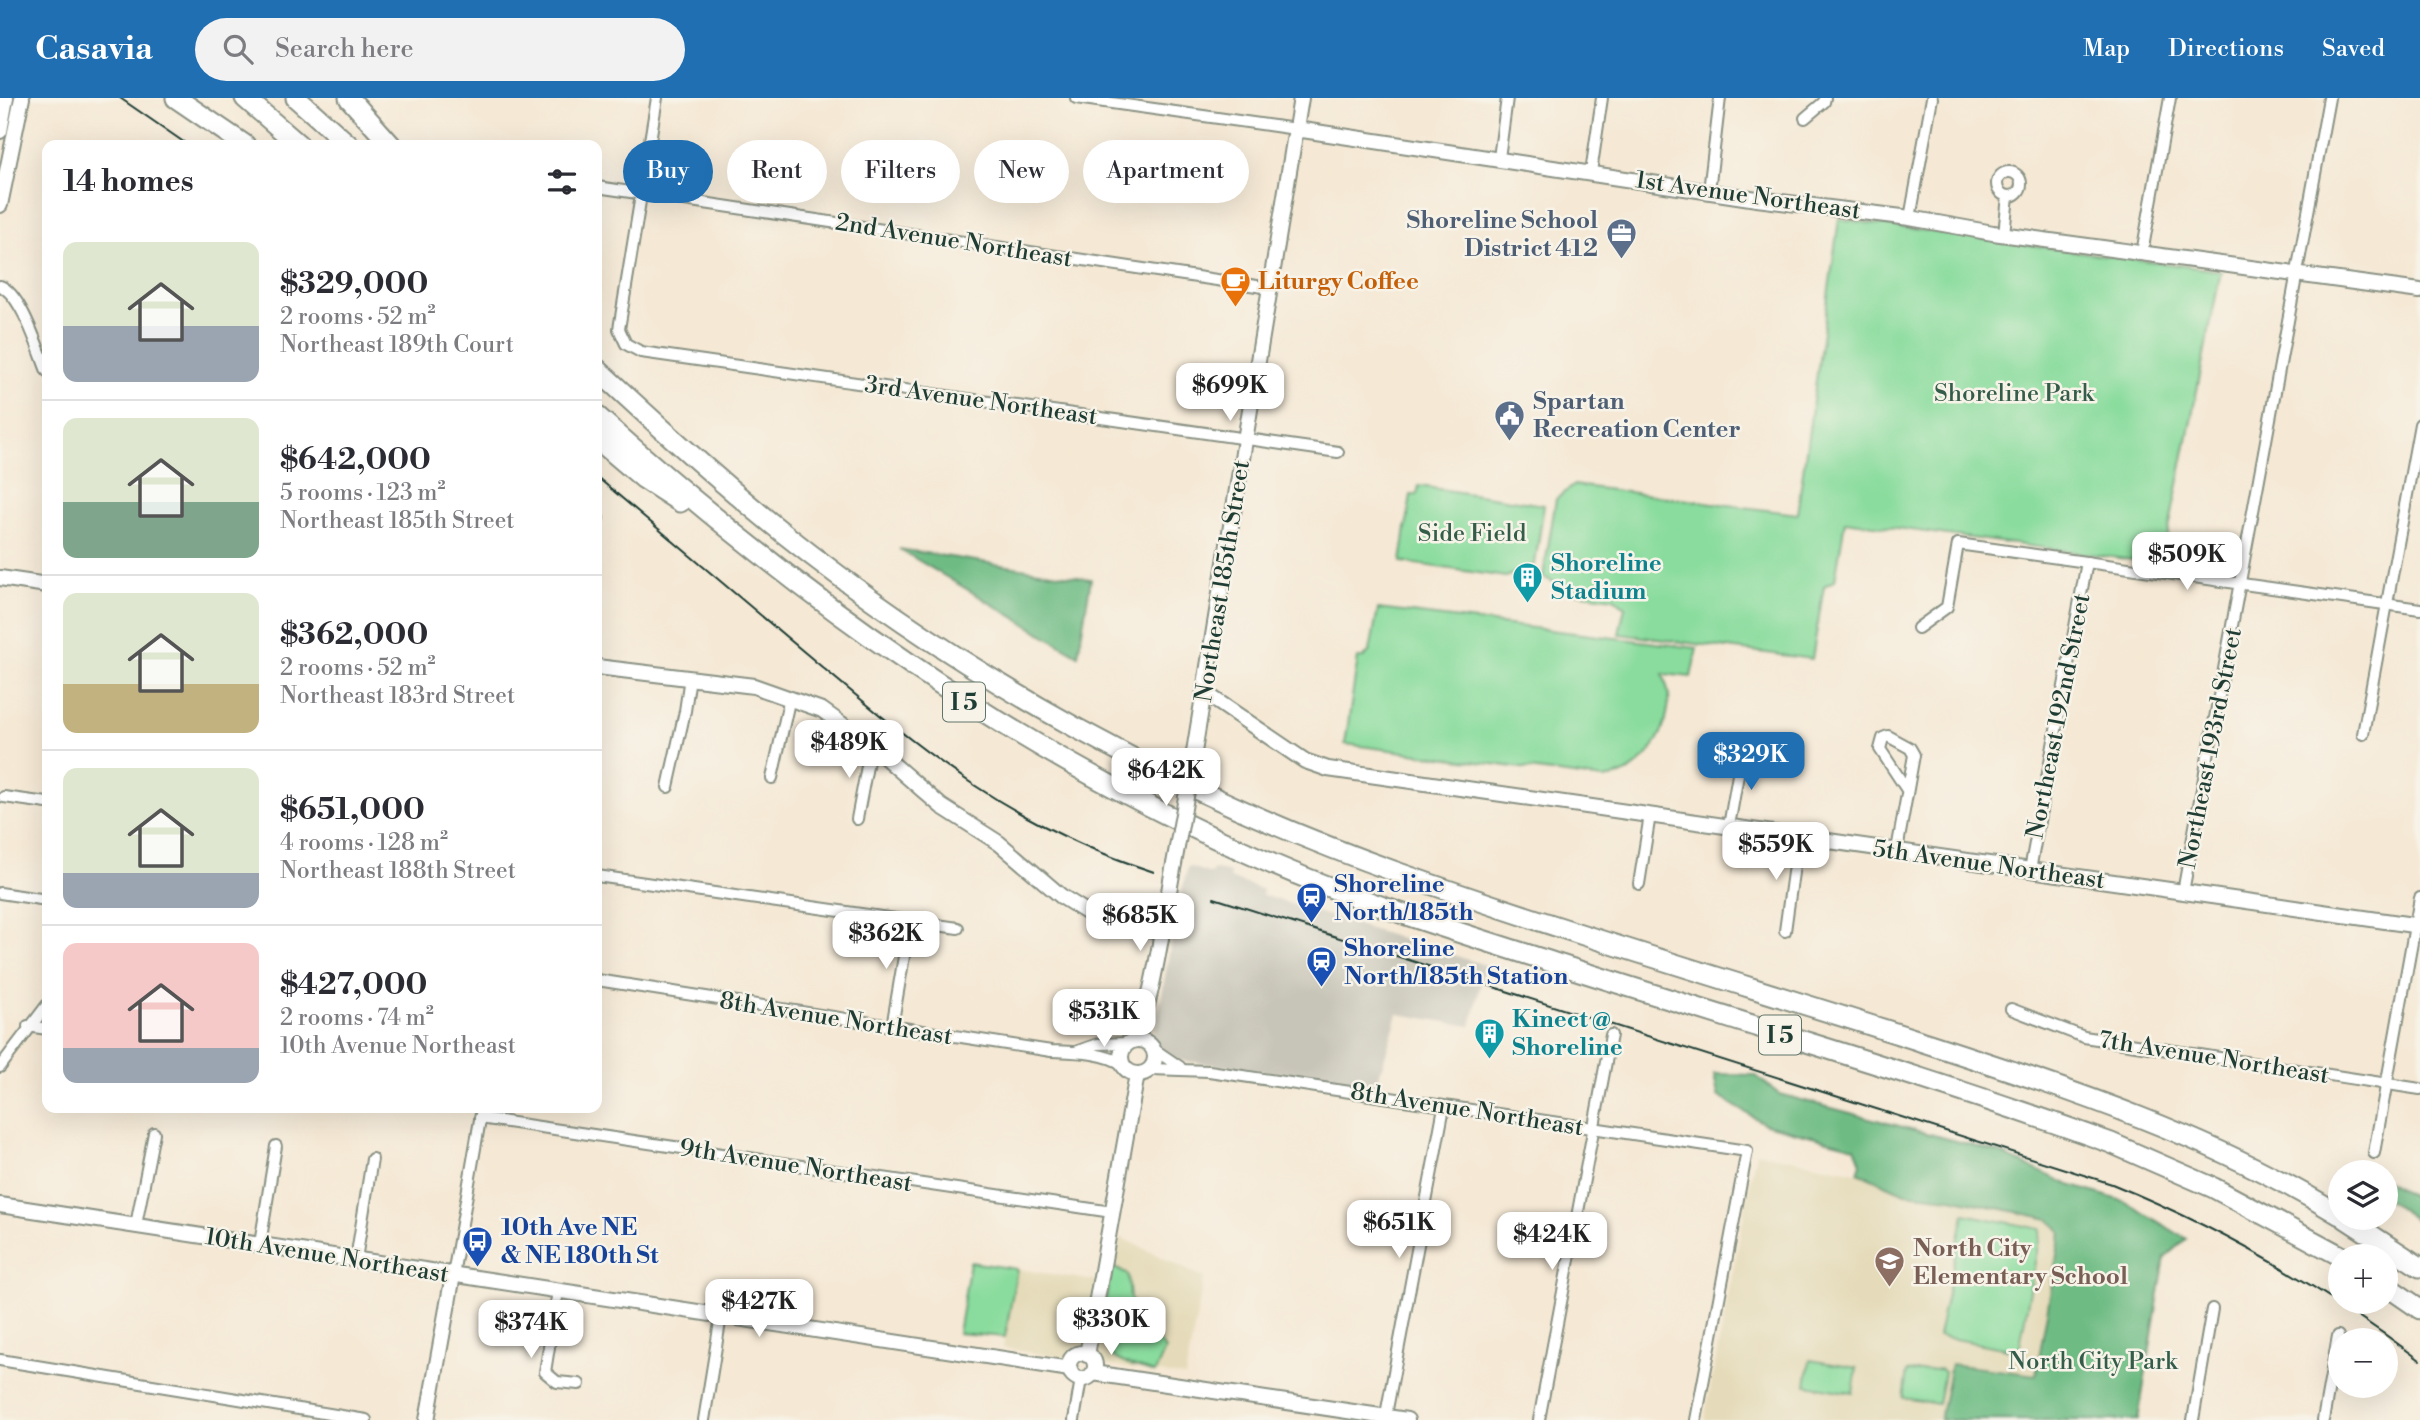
<!DOCTYPE html>
<html lang="en">
<head>
<meta charset="utf-8">
<style>
  :root { --surface:#fff; --page:#f2f2f3; --text:#2b2b33; --muted:#7c7c81; --line:#e1e1e2; --accent:#1f6fb2 }
  body { margin:0; font-family:"Libre Bodoni",serif; background:var(--page); color:var(--text); height:100vh; display:flex; flex-direction:column; font-size:26px; white-space:nowrap }
  * { box-sizing:border-box; margin:0 }
  p { font-size:23px; color:var(--muted) }
  .icon { flex:none; width:38px; height:38px; fill:none; stroke:currentColor; stroke-width:2; stroke-linecap:round; stroke-linejoin:round }
  .map { position:relative; flex:1; overflow:hidden }
  .panel { position:absolute; left:42px; top:42px; width:560px; height:973px; display:flex; flex-direction:column; background:var(--surface); border-radius:14px; box-shadow:0 7px 28px #0002 }
  .panel>* { flex:none }
  .banner { position:absolute; left:623px; top:42px; width:665px; height:63px; display:flex; gap:14px }
  .fabs { position:absolute; left:2328px; top:1062px; display:grid; gap:14px }
  .fabs a { display:grid; place-items:center; width:70px; height:70px; border-radius:50%; background:var(--surface); box-shadow:0 7px 28px #0002; font-size:35px }
  .price { position:absolute; translate:-50% -60px; padding:0 16px; border-radius:14px; background:#fff; color:#222; font-size:23px; line-height:46px; filter:drop-shadow(0 2px 4px #0008) }
  .price::after { content:''; position:absolute; left:50%; top:42px; width:21px; height:16px; margin-left:-10px; background:inherit; clip-path:polygon(0 0,100% 0,50% 100%) }
  .price.current { background:var(--accent); color:#fff }
  ul { padding:0; list-style:none }
  li { display:flex; align-items:center; gap:21px; height:175px; padding:0 21px }
  li+li { border-top:2px solid var(--line) }
  li span { display:grid; place-items:center; flex:none; width:196px; height:140px; border-radius:14px; color:#555 }
  li>.icon { margin-inline-start:auto }
  span .icon { width:84px; height:84px; fill:#fffc; stroke-width:1 }
  li b { font-size:30px }
  h2 { display:flex; justify-content:space-between; align-items:center; height:84px; padding:0 21px; font-size:30px }
  .pill { padding:0 24px; border-radius:32px; background:var(--surface); box-shadow:0 7px 28px #0002; font-size:24px; line-height:63px }
  .pill.current { background:var(--accent); color:#fff }
  header { display:flex; align-items:center; gap:42px; box-sizing:border-box; height:98px; padding:0 35px; background:var(--accent); color:#fff }
  header strong { font-size:33px }
  nav { display:flex; gap:38px; margin-inline-start:auto; font-size:24px }
  .search { width:490px; height:63px; background:var(--page); display:flex; align-items:center; gap:18px; box-sizing:border-box; padding:0 24px; border-radius:38px; color:var(--muted); font-size:26px }
  .map>svg:first-child { display:block }
</style>
</head>
<body>
<header>
<strong>Casavia</strong>
<div class="search"><svg class="icon" aria-label="search" viewBox="0 0 24 24"><circle cx="10" cy="10" r="6"/><path d="M15 15l6 6"/></svg>Search here</div>
<nav><a>Map</a><a>Directions</a><a>Saved</a></nav>
</header>
<div class="map">
<svg width="2420" height="1322" viewBox="0 0 2420 1322">
  <rect width="100%" height="100%" fill="#f7f3e8"/>
  <filter id="ink" filterUnits="userSpaceOnUse"><feTurbulence type="fractalNoise" baseFrequency=".0143" numOctaves="2"/><feDisplacementMap in="SourceGraphic" scale="14" xChannelSelector="R" yChannelSelector="G"/><feConvolveMatrix kernelMatrix="1 2 1 2 8 2 1 2 1" color-interpolation-filters="sRGB"/></filter>
  <filter id="wash" filterUnits="userSpaceOnUse"><feTurbulence type="fractalNoise" baseFrequency=".00686" numOctaves="4" result="noise"/><feDisplacementMap in="SourceGraphic" scale="28" xChannelSelector="R" yChannelSelector="G"/><feGaussianBlur stdDeviation="1.57" result="paint"/><feColorMatrix in="noise" values="0 0 0 0 0 0 0 0 0 0 0 0 0 0 0 0 0 1.4 0 .05"/><feComposite in="paint" operator="in"/></filter>
  <g filter="url(#wash)">
    <rect width="100%" height="100%" fill="#f5e8d4"/>
    <g fill="#e5dbba">
      <polygon points="1756,1054 2065,1116 2036,1277 1951,1266 1940,1322 1704,1322"/>
      <polygon points="1120,1139 1204,1180 1185,1279 1003,1250 1017,1171 1108,1185"/>
    </g>
    <polygon fill="#c7c5b8" points="1188,768 1211,776 1214,771 1230,775 1229,780 1263,792 1262,797 1485,867 1471,928 1398,916 1376,988 1169,961 1157,949 1154,940 1176,817"/>
    <g fill="#89dc9d" stroke="#548c68" stroke-width="2">
      <polygon points="1839,121 2221,173 2162,466 1845,423 1835,482 1824,488 1812,561 1619,536 1625,509 1614,500 1562,493 1562,488 1543,479 1556,401 1574,387 1797,416"/>
      <polygon points="1419,388 1544,407 1535,466 1506,479 1401,464 1411,397 1417,397"/>
      <path d="M1378,511l319,39 -6,29 -28,-3c3,9 7,19 6,27 -3,36 -27,75 -66,78l-258,-35 13,-86h5l7,-7z"/>
      <polygon points="1964,1116 2041,1131 2019,1253 1938,1238"/>
      <polygon points="970,1164 1017,1171 1005,1239 958,1235"/>
      <path d="M1113,1169l15,8 2,23 35,52 -10,23c-12,-4 -26,-7 -37,-13 -26,-13 -11,-70 -5,-93z"/>
      <polygon points="1810,1262 1857,1270 1853,1295 1806,1287"/>
      <polygon points="1940,1271 1944,1274 1938,1306 1903,1300 1907,1274"/>
    </g>
    <g fill="#6ebc84" stroke="#467c5c" stroke-width="2">
      <polygon points="899,451 1091,481 1078,557"/>
      <polygon points="1714,976 1755,977 1779,996 1997,1054 2070,1087 2126,1104 2186,1141 2165,1159 2138,1322 1940,1322 1951,1266 2036,1277 2061,1134 2049,1121 1951,1100 1905,1095 1858,1074 1861,1065 1855,1049 1765,1026 1718,998"/>
      <polygon points="2386,1084 2420,1102 2420,1125 2385,1100"/>
    </g>
  </g>
  <g filter="url(#ink)">
    <g fill="none" stroke-linecap="round" stroke-linejoin="round">
      <defs>
        <g id="street">
          <polyline points="657,0 619,231 626,246 641,254 1338,354"/>
          <polyline points="1076,0 1296,31"/>
          <polyline points="1805,20 1824,4 1825,0"/>
          <polyline points="1499,60 1507,0"/>
          <polyline points="1591,74 1602,0"/>
          <circle cx="2009" cy="86" r="12"/>
          <polyline points="597,89 1270,190"/>
          <polyline points="1709,93 1720,0"/>
          <polyline points="1910,120 1932,0"/>
          <polyline points="2004,136 2008,98"/>
          <polyline points="2142,155 2170,0"/>
          <path d="M0,188c21,7 39,65 47,85"/>
          <polyline points="597,419 598,420"/>
          <polyline points="1918,530 1947,509 1958,446 2420,511"/>
          <polyline points="2363,636 2420,326"/>
          <polyline points="772,680 790,599"/>
          <polyline points="668,689 685,613 690,579"/>
          <polyline points="4,699 47,705"/>
          <polyline points="857,721 871,647"/>
          <polyline points="1729,728 1742,654"/>
          <polyline points="1897,752 1914,657 1910,650 1888,638 1883,640 1880,651 1907,692"/>
          <polyline points="2030,772 2087,464"/>
          <polyline points="597,778 958,830"/>
          <polyline points="1639,786 1650,717"/>
          <polyline points="2183,794 2329,0"/>
          <polyline points="0,795 47,802"/>
          <polyline points="1785,833 1798,738"/>
          <path d="M597,882l454,71c22,1 55,1 72,14"/>
          <polyline points="2011,911 2084,939 2420,991"/>
          <polyline points="28,928 47,931"/>
          <polyline points="892,929 910,823"/>
          <polyline points="1155,952 1180,969"/>
          <polyline points="1075,954 1098,946 1128,945"/>
          <polyline points="0,969 47,907"/>
          <polyline points="1151,971 1209,973 1747,1053 1696,1322"/>
          <polyline points="480,1020 1112,1114"/>
          <polyline points="2374,1055 2420,800"/>
          <polyline points="136,1127 154,1035"/>
          <polyline points="260,1146 276,1048"/>
          <polyline points="356,1161 372,1061"/>
          <polyline points="453,1177 482,1010"/>
          <polyline points="558,1193 545,1274 557,1284 579,1286"/>
          <polyline points="0,1262 366,1322"/>
          <polyline points="704,1322 721,1218"/>
          <polyline points="1074,1322 1081,1281"/>
          <polyline points="1385,1322 1444,1009"/>
          <polyline points="1539,1322 1611,937"/>
          <polyline points="2193,1322 2212,1211"/>
          <polyline points="2323,1322 2338,1238"/>
        </g>
        <g id="secondary">
          <polyline points="1296,31 1757,101 1910,120 1993,135 2420,193"/>
          <polyline points="0,33 6,0"/>
          <polyline points="0,107 22,0"/>
          <polyline points="0,480 47,487"/>
          <polyline points="597,569 754,588 822,612 871,647 941,708 999,745 1061,798 1088,815 1161,835"/>
          <polyline points="1205,595 1305,663 1328,671 2420,828"/>
          <polyline points="1193,660 1301,0"/>
          <circle cx="1138" cy="959" r="17"/>
          <path d="M1133,942c18,-20 34,-143 41,-176"/>
          <polyline points="0,1107 1070,1271"/>
          <circle cx="1082" cy="1268" r="13"/>
          <polyline points="1087,1257 1137,976"/>
          <polyline points="1093,1275 1407,1322"/>
          <polyline points="427,1322 453,1177"/>
        </g>
        <g id="highway">
          <polyline points="176,0 245,47"/>
          <polyline points="245,0 299,47"/>
          <polyline points="296,0 349,47"/>
          <polyline points="349,0 391,47"/>
          <path d="M597,271c60,56 120,111 185,163 184,147 395,262 617,341 169,60 343,111 515,166 147,48 293,94 426,176"/>
          <path d="M597,318c204,183 412,332 664,443 99,44 203,75 306,108 181,58 365,111 544,176l103,45 127,68"/>
          <polyline points="597,341 643,380 680,404"/>
          <polyline points="2345,1120 2420,1169"/>
          <polyline points="2385,1187 2420,1211"/>
        </g>
      </defs>
      <use href="#street" stroke="#8a9284" stroke-width="14"/>
      <use href="#secondary" stroke="#8a9284" stroke-width="18"/>
      <use href="#highway" stroke="#8a9284" stroke-width="23"/>
      <use href="#street" stroke="#fff" stroke-width="10"/>
      <use href="#secondary" stroke="#fff" stroke-width="14"/>
      <use href="#highway" stroke="#fff" stroke-width="19"/>
      <g stroke="#1f3d34" stroke-width="2">
        <polyline points="120,0 188,47"/>
        <path d="M597,379c69,58 138,116 206,174 117,98 203,173 351,221"/>
        <path d="M1214,800l898,286c111,45 212,104 308,176"/>
      </g>
      <defs>
        <polyline id="secondary-bridge" points="1174,766 1193,660"/>
      </defs>
      <use href="#secondary-bridge" stroke="#8a9284" stroke-width="18" stroke-linecap="butt"/>
      <use href="#secondary-bridge" stroke="#fff" stroke-width="14"/>
    </g>
  </g>
  <defs>
    <symbol id="office-pin" viewBox="-11 -11 22 30"><path d="M0 17L-7.5 6A9.5 9.5 0 1 1 7.5 6Z" fill="#5c6f8a" stroke="#f7f3e8"/><path d="M-6-3h4V-5.5h4V-3h4V5H-6ZM-1-4.5V-3h2v-1.5ZM-6 0V1H6V0Z" fill="#fff"/></symbol>
    <symbol id="cafe-pin" viewBox="-11 -11 22 30"><path d="M0 17L-7.5 6A9.5 9.5 0 1 1 7.5 6Z" fill="#e8710a" stroke="#f7f3e8"/><path d="M-5.5-4.5H6V0H3Q3 3.5 0 3.5H-2.5Q-5.5 3.5-5.5 0ZM3-3.2v2h1.7v-2ZM-6 4.5H4V6H-6Z" fill="#fff"/></symbol>
    <symbol id="civic-pin" viewBox="-11 -11 22 30"><path d="M0 17L-7.5 6A9.5 9.5 0 1 1 7.5 6Z" fill="#5c6f8a" stroke="#f7f3e8"/><path d="M-.6-6.5H3V-4.5H.6V-3L4-1V1h2V6H-6V1h2V-1L-.6-3ZM-1.2 2.5V6h2.4V2.5Z" fill="#fff"/></symbol>
    <symbol id="building-pin" viewBox="-11 -11 22 30"><path d="M0 17L-7.5 6A9.5 9.5 0 1 1 7.5 6Z" fill="#0f9aa8" stroke="#f7f3e8"/><path d="M-4-6H4V6H1V3H-1V6H-4ZM-2.5-4.3h1.7v1.8h-1.7ZM.8-4.3h1.7v1.8H.8ZM-2.5-1h1.7V.8h-1.7ZM.8-1h1.7V.8H.8Z" fill="#fff"/></symbol>
    <symbol id="station-pin" viewBox="-11 -11 22 30"><path d="M0 17L-7.5 6A9.5 9.5 0 1 1 7.5 6Z" fill="#1a4fb4" stroke="#f7f3e8"/><path d="M-3-6H3Q5-6 5-4V2Q5 4 3 4L4.5 6H3L1.5 4h-3L-3 6H-4.5L-3 4Q-5 4-5 2V-4Q-5-6-3-6ZM-3.5-4v3h7v-3ZM-3.5 1v1.5H-2V1ZM2 1v1.5H3.5V1Z" fill="#fff"/></symbol>
    <symbol id="bus-pin" viewBox="-11 -11 22 30"><path d="M0 17L-7.5 6A9.5 9.5 0 1 1 7.5 6Z" fill="#1a4fb4" stroke="#f7f3e8"/><path d="M-5-6H5V4H4V6H2V4H-2V6H-4V4H-5ZM-3.5-4V0h7V-4ZM-3.5 1.2v1.5H-2V1.2ZM2 1.2v1.5H3.5V1.2Z" fill="#fff"/></symbol>
    <symbol id="school-pin" viewBox="-11 -11 22 30"><path d="M0 17L-7.5 6A9.5 9.5 0 1 1 7.5 6Z" fill="#8d6e63" stroke="#f7f3e8"/><path d="M0-5L7-2L0 1L-7-2ZM-4 1L0 2.5L4 1V4Q0 6-4 4Z" fill="#fff"/></symbol>
  </defs>
  <g fill-rule="evenodd">
    <use href="#office-pin" x="1604" y="118" width="35" height="47"/>
    <use href="#cafe-pin" x="1218" y="166" width="35" height="47"/>
    <use href="#civic-pin" x="1492" y="300" width="35" height="47"/>
    <use href="#building-pin" x="1510" y="462" width="35" height="47"/>
    <use href="#station-pin" x="1294" y="782" width="35" height="47"/>
    <use href="#station-pin" x="1304" y="846" width="35" height="47"/>
    <use href="#building-pin" x="1472" y="918" width="35" height="47"/>
    <use href="#bus-pin" x="460" y="1126" width="35" height="47"/>
    <use href="#school-pin" x="1872" y="1146" width="35" height="47"/>
  </g>
  <g text-anchor="middle" stroke-width="5" stroke-linejoin="round" paint-order="stroke">
    <g fill="#f7f3e8" stroke="#60746a" stroke-width="2">
      <rect x="943" y="584.5" width="42" height="39" rx="5"/>
      <rect x="1759" y="917.5" width="42" height="39" rx="5"/>
    </g>
    <g font-size="23" font-weight="bold" fill="#1f3d34">
      <text x="964" y="612">I 5</text>
      <text x="1780" y="945">I 5</text>
    </g>
    <g font-size="24" fill="#1f3d34" stroke="#f7f3e8">
      <text transform="translate(1748 97) rotate(8)" y="8">1st Avenue Northeast</text>
      <text transform="translate(954 142) rotate(9)" y="8">2nd Avenue Northeast</text>
      <text transform="translate(981 302) rotate(8)" y="8">3rd Avenue Northeast</text>
      <text transform="translate(1222 483) rotate(-81)" y="8">Northeast 185th Street</text>
      <text transform="translate(2058 618) rotate(-79)" y="8">Northeast 192nd Street</text>
      <text transform="translate(2210 650) rotate(-79)" y="8">Northeast 193rd Street</text>
      <text transform="translate(1989 766) rotate(8)" y="8">5th Avenue Northeast</text>
      <text transform="translate(836 920) rotate(9)" y="8">8th Avenue Northeast</text>
      <text transform="translate(2214 959) rotate(9)" y="8">7th Avenue Northeast</text>
      <text transform="translate(1467 1011) rotate(9)" y="8">8th Avenue Northeast</text>
      <text transform="translate(796 1067) rotate(9)" y="8">9th Avenue Northeast</text>
      <text transform="translate(327 1157) rotate(9)" y="8">10th Avenue Northeast</text>
    </g>
    <g font-size="24" font-weight="bold" fill="#4e5e75" stroke="#f7f3e8" text-anchor="end">
      <text x="1598" y="130">Shoreline School<tspan x="1598" dy="28">District 412</tspan></text>
      <text x="1533" y="311" text-anchor="start">Spartan<tspan x="1533" dy="28">Recreation Center</tspan></text>
    </g>
    <g font-size="24" font-weight="bold" fill="#c56008" stroke="#f7f3e8" text-anchor="start">
      <text x="1258" y="191">Liturgy Coffee</text>
    </g>
    <g font-size="24" fill="#345d49" stroke="#f7f3e8">
      <text x="2014" y="303">Shoreline Park</text>
      <text x="1472" y="443">Side Field</text>
      <text x="2093" y="1271">North City Park</text>
    </g>
    <g font-size="24" font-weight="bold" fill="#0d838f" stroke="#f7f3e8" text-anchor="start">
      <text x="1551" y="473">Shoreline<tspan x="1551" dy="28">Stadium</tspan></text>
      <text x="1512" y="929">Kinect @<tspan x="1512" dy="28">Shoreline</tspan></text>
    </g>
    <g font-size="24" font-weight="bold" fill="#164399" stroke="#f7f3e8" text-anchor="start">
      <text x="1334" y="794">Shoreline<tspan x="1334" dy="28">North/185th</tspan></text>
      <text x="1344" y="858">Shoreline<tspan x="1344" dy="28">North/185th Station</tspan></text>
      <text x="501" y="1137">10th Ave NE<tspan x="501" dy="28">&amp; NE 180th St</tspan></text>
    </g>
    <g font-size="24" font-weight="bold" fill="#785e54" stroke="#f7f3e8" text-anchor="start">
      <text x="1913" y="1158">North City<tspan x="1913" dy="28">Elementary School</tspan></text>
    </g>
  </g>
</svg>
<div class="fabs">
<a><svg class="icon" aria-label="layers" viewBox="0 0 24 24"><path d="M12 4l9 5-9 5-9-5zM3 14l9 5 9-5"/></svg></a>
<a>+</a>
<a>−</a>
</div>
<b class="price" style="left:1230px;top:325px">$699K</b>
<b class="price" style="left:2187px;top:494px">$509K</b>
<b class="price" style="left:849px;top:682px">$489K</b>
<b class="price current" style="left:1751px;top:694px">$329K</b>
<b class="price" style="left:1166px;top:710px">$642K</b>
<b class="price" style="left:1776px;top:784px">$559K</b>
<b class="price" style="left:1140px;top:855px">$685K</b>
<b class="price" style="left:886px;top:873px">$362K</b>
<b class="price" style="left:1104px;top:951px">$531K</b>
<b class="price" style="left:1399px;top:1162px">$651K</b>
<b class="price" style="left:1552px;top:1174px">$424K</b>
<b class="price" style="left:759px;top:1241px">$427K</b>
<b class="price" style="left:1111px;top:1259px">$330K</b>
<b class="price" style="left:531px;top:1262px">$374K</b>
<div class="banner">
<a class="pill current">Buy</a>
<a class="pill">Rent</a>
<a class="pill">Filters</a>
<a class="pill">New</a>
<a class="pill">Apartment</a>
</div>
<section class="panel">
<h2>14 homes<svg class="icon" aria-label="filters" viewBox="0 0 24 24"><path d="M4 7h16M4 17h16"/><circle cx="9" cy="7" r="2"/><circle cx="15" cy="17" r="2"/></svg></h2>
<ul>
<li><span style="background:linear-gradient(#dfe7d0 60%,#9aa5b1 0)"><svg class="icon" aria-label="home" viewBox="0 0 24 24"><path d="M3 11l9-7 9 7M6 9v11h12V9"/></svg></span><div><b>$329,000</b><p>2 rooms · 52 m²</p><p>Northeast 189th Court</p></div></li>
<li><span style="background:linear-gradient(#dfe7d0 60%,#7fa58c 0)"><svg class="icon" aria-label="home" viewBox="0 0 24 24"><path d="M3 11l9-7 9 7M6 9v11h12V9"/></svg></span><div><b>$642,000</b><p>5 rooms · 123 m²</p><p>Northeast 185th Street</p></div></li>
<li><span style="background:linear-gradient(#dfe7d0 65%,#c2b280 0)"><svg class="icon" aria-label="home" viewBox="0 0 24 24"><path d="M3 11l9-7 9 7M6 9v11h12V9"/></svg></span><div><b>$362,000</b><p>2 rooms · 52 m²</p><p>Northeast 183rd Street</p></div></li>
<li><span style="background:linear-gradient(#dfe7d0 75%,#9aa5b1 0)"><svg class="icon" aria-label="home" viewBox="0 0 24 24"><path d="M3 11l9-7 9 7M6 9v11h12V9"/></svg></span><div><b>$651,000</b><p>4 rooms · 128 m²</p><p>Northeast 188th Street</p></div></li>
<li><span style="background:linear-gradient(#f6c9c9 75%,#9aa5b1 0)"><svg class="icon" aria-label="home" viewBox="0 0 24 24"><path d="M3 11l9-7 9 7M6 9v11h12V9"/></svg></span><div><b>$427,000</b><p>2 rooms · 74 m²</p><p>10th Avenue Northeast</p></div></li>
</ul>
</section>
</div>
</body>
</html>
